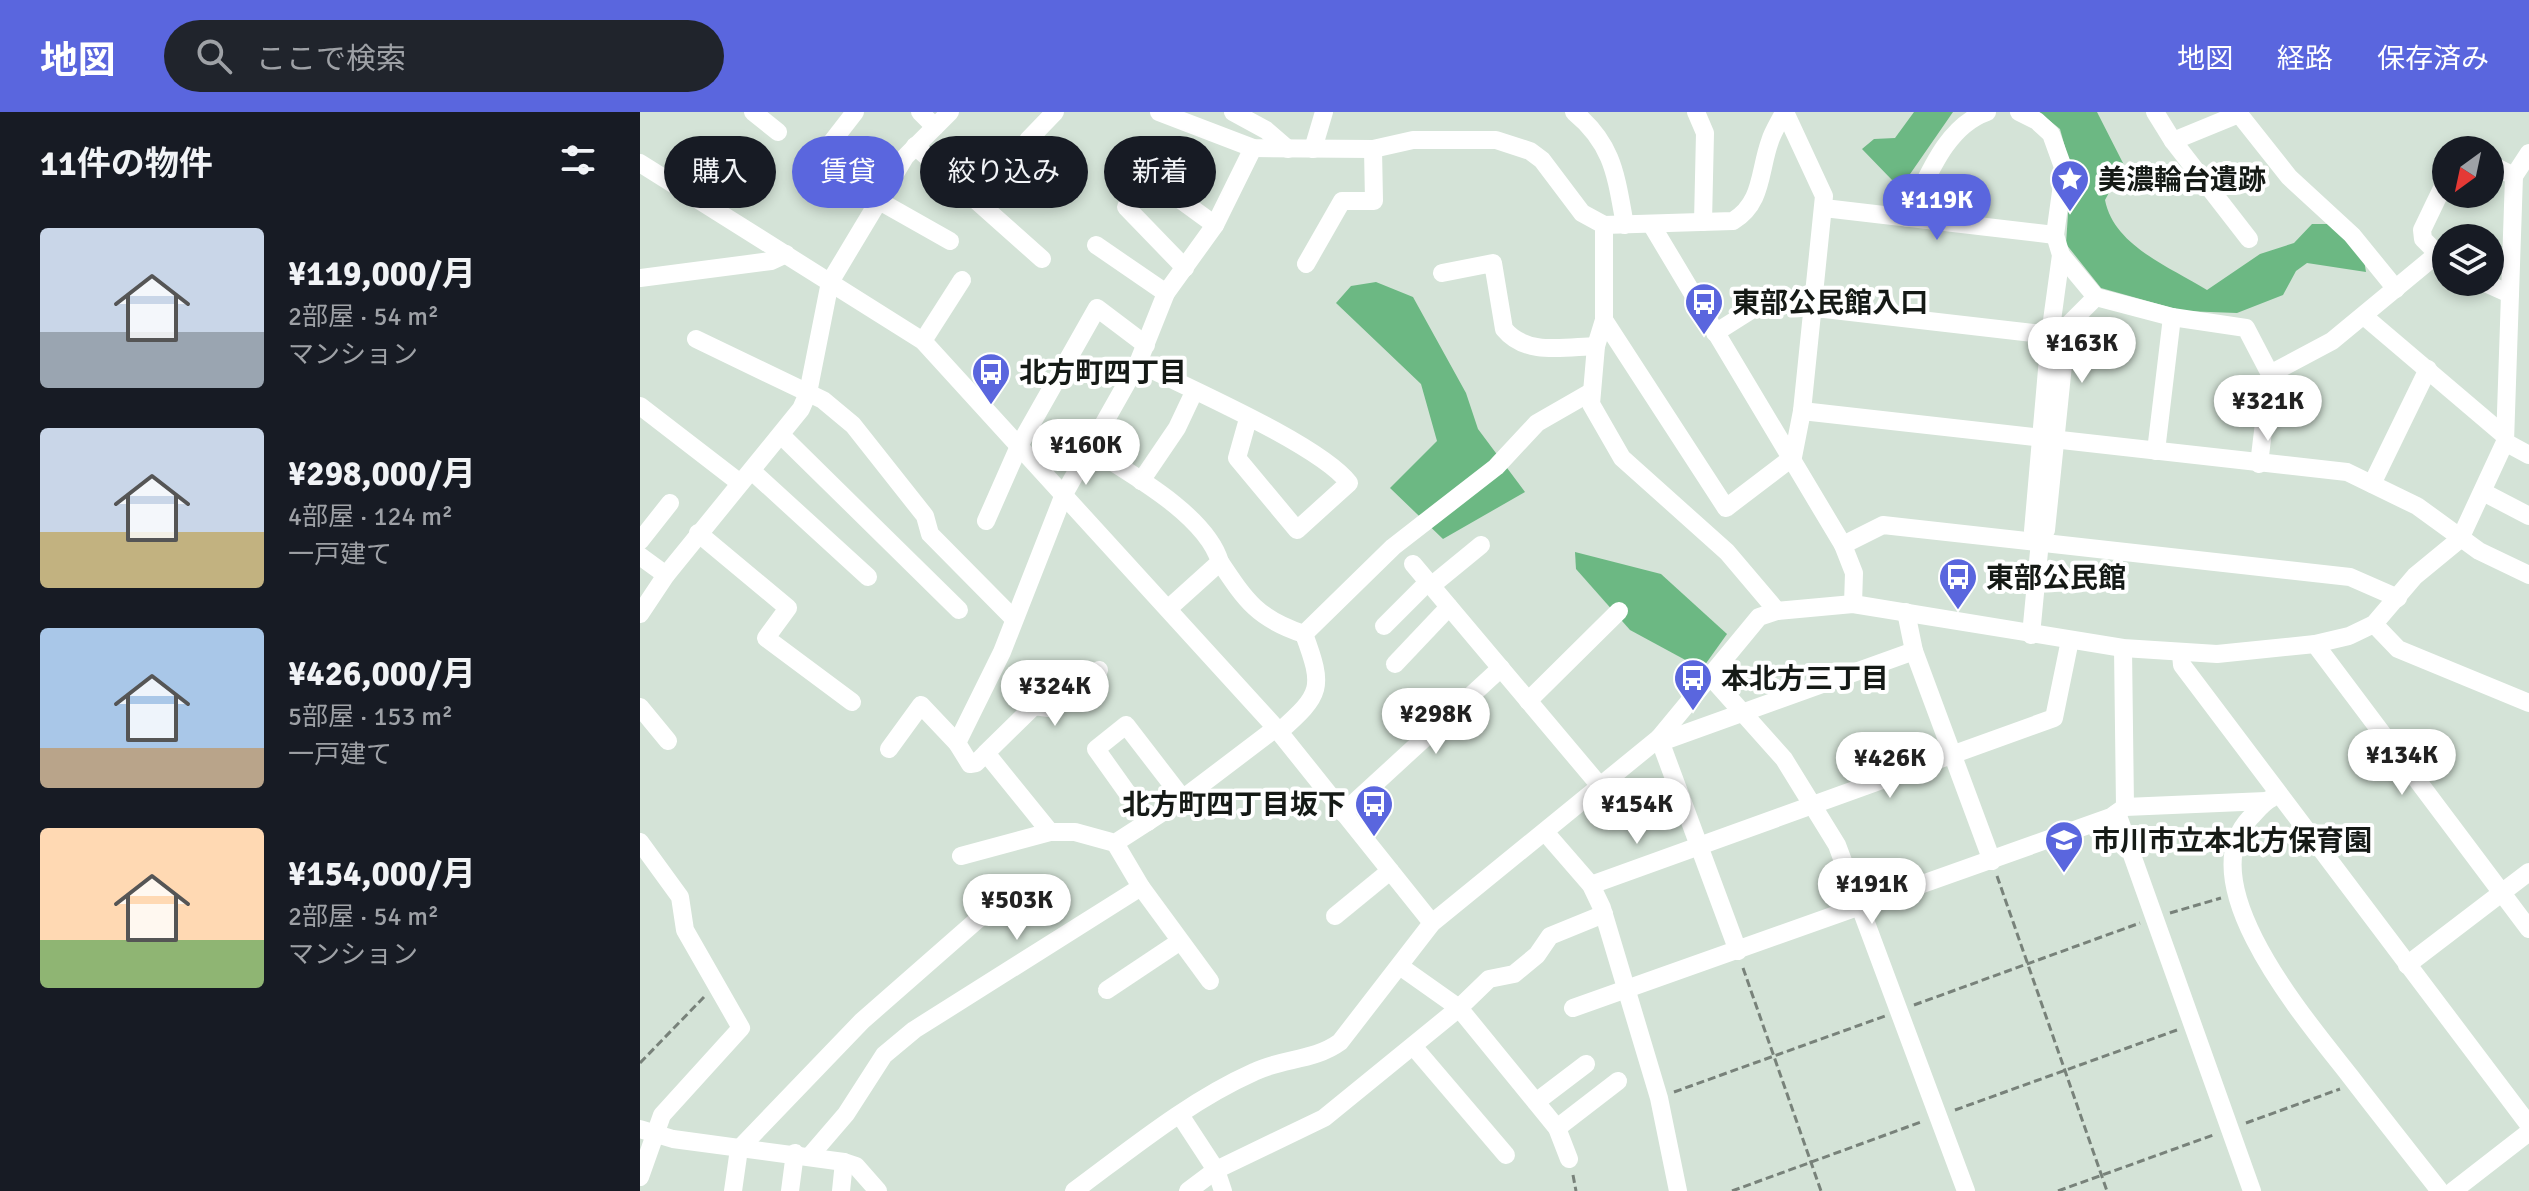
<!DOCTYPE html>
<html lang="ja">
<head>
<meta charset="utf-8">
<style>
  :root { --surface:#171b24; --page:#20242c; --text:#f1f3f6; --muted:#9ea1a6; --accent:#5a66de }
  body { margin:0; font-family:Signika,"Noto Sans JP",sans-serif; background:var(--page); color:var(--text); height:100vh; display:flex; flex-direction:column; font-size:30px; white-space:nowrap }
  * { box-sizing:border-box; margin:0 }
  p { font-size:26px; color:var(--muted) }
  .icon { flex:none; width:44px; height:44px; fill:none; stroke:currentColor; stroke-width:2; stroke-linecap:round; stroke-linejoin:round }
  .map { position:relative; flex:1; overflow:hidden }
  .side { display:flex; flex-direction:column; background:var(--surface); width:640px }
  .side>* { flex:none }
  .hud { position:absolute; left:24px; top:24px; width:760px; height:72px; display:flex; gap:16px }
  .needle { width:52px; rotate:213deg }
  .tools { position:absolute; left:1792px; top:24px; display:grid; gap:16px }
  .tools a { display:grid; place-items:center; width:72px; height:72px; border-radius:50%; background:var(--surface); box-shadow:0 4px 12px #0003; font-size:40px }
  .price { position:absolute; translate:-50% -68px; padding:0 18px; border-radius:28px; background:#fff; color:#222; font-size:26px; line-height:52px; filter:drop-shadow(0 2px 4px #0008) }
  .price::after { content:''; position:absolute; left:50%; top:48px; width:24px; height:18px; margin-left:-12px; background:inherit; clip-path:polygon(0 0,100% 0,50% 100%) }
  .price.current { background:var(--accent); color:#fff }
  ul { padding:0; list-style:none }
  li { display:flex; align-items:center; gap:24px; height:200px; padding:0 40px }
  li span { display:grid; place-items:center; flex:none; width:224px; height:160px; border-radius:8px; color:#555 }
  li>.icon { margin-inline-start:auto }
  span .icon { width:96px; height:96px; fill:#fffc; stroke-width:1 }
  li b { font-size:34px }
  h2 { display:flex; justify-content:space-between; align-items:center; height:96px; padding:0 40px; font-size:34px }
  .chip { padding:0 28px; border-radius:36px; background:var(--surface); box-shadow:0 4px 12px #0003; font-size:28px; line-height:72px }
  .chip.current { background:var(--accent); color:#fff }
  header { display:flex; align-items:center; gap:48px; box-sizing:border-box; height:112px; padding:0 40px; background:var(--accent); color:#fff }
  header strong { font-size:38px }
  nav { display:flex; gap:44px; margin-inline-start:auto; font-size:28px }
  .search { width:560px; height:72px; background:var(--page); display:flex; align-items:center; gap:20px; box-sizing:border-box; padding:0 28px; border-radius:44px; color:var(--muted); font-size:30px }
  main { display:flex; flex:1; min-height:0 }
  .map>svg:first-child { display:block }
</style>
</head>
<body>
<header>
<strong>地図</strong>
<div class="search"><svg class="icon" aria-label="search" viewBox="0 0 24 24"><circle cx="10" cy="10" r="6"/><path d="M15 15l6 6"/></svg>ここで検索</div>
<nav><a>地図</a><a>経路</a><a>保存済み</a></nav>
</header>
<main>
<section class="side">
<h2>11件の物件<svg class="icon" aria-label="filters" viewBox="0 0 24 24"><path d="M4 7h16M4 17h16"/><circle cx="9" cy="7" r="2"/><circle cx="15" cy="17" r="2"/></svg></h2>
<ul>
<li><span style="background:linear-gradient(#c9d6e8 65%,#9aa5b1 0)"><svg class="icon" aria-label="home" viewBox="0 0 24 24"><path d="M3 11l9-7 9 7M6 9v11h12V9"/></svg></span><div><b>¥119,000/月</b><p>2部屋 · 54 m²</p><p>マンション</p></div></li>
<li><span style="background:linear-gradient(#c9d6e8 65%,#c2b280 0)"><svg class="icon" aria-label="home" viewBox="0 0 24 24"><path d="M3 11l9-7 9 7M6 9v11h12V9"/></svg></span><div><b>¥298,000/月</b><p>4部屋 · 124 m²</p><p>一戸建て</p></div></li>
<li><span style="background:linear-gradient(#a9c7e8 75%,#b9a48a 0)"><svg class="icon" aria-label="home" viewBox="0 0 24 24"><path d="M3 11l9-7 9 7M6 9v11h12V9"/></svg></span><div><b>¥426,000/月</b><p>5部屋 · 153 m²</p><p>一戸建て</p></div></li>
<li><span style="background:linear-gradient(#ffd9b3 70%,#8fb573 0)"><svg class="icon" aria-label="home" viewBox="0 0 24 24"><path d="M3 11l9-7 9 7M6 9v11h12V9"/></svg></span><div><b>¥154,000/月</b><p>2部屋 · 54 m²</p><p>マンション</p></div></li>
</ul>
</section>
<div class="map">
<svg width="1889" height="1079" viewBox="0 0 1889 1079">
  <rect width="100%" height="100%" fill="#d4e3d7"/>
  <g fill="#6cb883">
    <polygon points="1274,0 1313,0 1268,65 1252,68 1222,37 1234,27 1255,26"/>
    <path d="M1399,0h58l27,53 -19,35c9,46 65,67 102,90l53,-36 34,-11 18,-19h21l31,36 2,12 -59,-9 -11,8 -13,24 -46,18 -54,-2 -82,-23 -35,-44 5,-75 -11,-40z"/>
    <polygon points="736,170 773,185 826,281 838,317 885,380 803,427 750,376 797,329 781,272 696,191 711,174"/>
    <polygon points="935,440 1021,462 1087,522 1062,557 990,518 936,457"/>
  </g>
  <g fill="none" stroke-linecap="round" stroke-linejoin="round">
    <g stroke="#78827a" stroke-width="3" stroke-dasharray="8 4" stroke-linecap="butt">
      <polyline points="1357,764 1467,1079"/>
      <polyline points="1530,801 1581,786"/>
      <polyline points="1103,856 1181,1079"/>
      <polyline points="1274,893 1500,811"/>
      <polyline points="0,951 64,885"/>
      <polyline points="1034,980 1245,904"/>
      <polyline points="1315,998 1537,918"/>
      <polyline points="1606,1011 1700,977"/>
      <polyline points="933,1063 936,1079"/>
      <polyline points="1092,1079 1281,1010"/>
      <polyline points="1418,1079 1576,1022"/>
    </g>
    <g stroke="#fff" stroke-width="18">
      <polyline points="113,0 138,20"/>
      <polyline points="215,0 184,40 243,85"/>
      <polyline points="280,0 295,15"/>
      <path d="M519,0l94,36 120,1 40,-9h83l34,11 12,9 40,53 22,12 129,-4c30,-18 26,-50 37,-80 3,-10 10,-20 14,-29"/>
      <polyline points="593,0 626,18 648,37"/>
      <path d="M934,0c40,33 42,65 51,113"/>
      <polyline points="1056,0 1065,21 1063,110"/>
      <polyline points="1379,0 1397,9 1411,22 1424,58 1415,123 1421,143 1410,223 1393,419 1400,429 1391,523"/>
      <polyline points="1515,0 1533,29 1609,127"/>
      <polyline points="388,28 415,0"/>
      <polyline points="1533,29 1599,2 1649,65 1712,123 1756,177"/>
      <polyline points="275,34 402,147"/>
      <polyline points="673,37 684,0"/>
      <polyline points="0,51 283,229 636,616 792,811"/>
      <polyline points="490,51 575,113"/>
      <polyline points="1850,52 1874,64"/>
      <polyline points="241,90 310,129"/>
      <polyline points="486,95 545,156"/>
      <polyline points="1184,96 1415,123"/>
      <path d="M1267,106c20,-38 37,-91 80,-106"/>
      <polyline points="1011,112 1203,433 1214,461 1213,492"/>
      <polyline points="964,113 964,208 956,234 951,292 982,346 1087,440 1137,499"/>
      <polyline points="456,133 526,181"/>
      <polyline points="1421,143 1456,185 1532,205 1606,216 1630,262"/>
      <polyline points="1804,148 1783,127 1782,118 1806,68"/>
      <polyline points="666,152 702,89 734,89 733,37"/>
      <path d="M802,161l51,-10 11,66c22,27 60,18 92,17"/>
      <polyline points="0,166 131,149 146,142"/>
      <polyline points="1843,170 1870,182"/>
      <polyline points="1725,205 1865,324"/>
      <polyline points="964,208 1086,396 1153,345 1162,299 1184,84 1145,0"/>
      <polyline points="1075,221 1124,190 1410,223"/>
      <polyline points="56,227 183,288 213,313 285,404 290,422 374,507"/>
      <polyline points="283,229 322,168"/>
      <path d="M498,251c50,25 182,82 211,120l-52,47 -60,-72 11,-39"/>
      <polyline points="0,294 100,371"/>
      <polyline points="1162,299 1707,360 1777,394 1839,439 1889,463"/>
      <polyline points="141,323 319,498"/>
      <polyline points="1865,330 1889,343"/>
      <path d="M450,336c41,26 116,67 130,114l-51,46"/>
      <polyline points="1516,339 1532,205"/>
      <polyline points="1619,352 1630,262 1692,229 1796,143"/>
      <polyline points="112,359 228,465"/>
      <polyline points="501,369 537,316 554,280"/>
      <polyline points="1732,372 1788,257"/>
      <polyline points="1843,380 1889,404"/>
      <polyline points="346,409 380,332 457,196 506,233"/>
      <polyline points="58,421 148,496 126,526 212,590"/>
      <polyline points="0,429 30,391"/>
      <polyline points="1400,429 1406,418 1427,214 1456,185"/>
      <polyline points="1203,433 1243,413 1710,465 1758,486"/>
      <polyline points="0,444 26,463"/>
      <path d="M580,450c26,39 38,57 84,72"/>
      <polyline points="773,452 960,674"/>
      <polyline points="791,474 841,433"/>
      <polyline points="1266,500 1274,539 1352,749"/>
      <polyline points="0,502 26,463 161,297 168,281 190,170 265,45 310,0"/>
      <polyline points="1734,512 1758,537 1889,591"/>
      <polyline points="744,514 788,470"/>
      <polyline points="664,522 753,435 856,355 897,311 951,280"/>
      <polyline points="1675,532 1889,817"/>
      <polyline points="1483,536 1485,695"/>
      <polyline points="1541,542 1542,553 1889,1013"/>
      <polyline points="755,552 809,495"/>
      <polyline points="1069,563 1144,647 1197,733 1326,1079"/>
      <polyline points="888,589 979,499"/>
      <polyline points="0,595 28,629"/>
      <path d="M639,620c43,-38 45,-44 25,-98"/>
      <polyline points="1019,626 1098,839"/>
      <polyline points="1021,630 1274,539"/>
      <polyline points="317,631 362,540 424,382 498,251 526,181 575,113 613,36"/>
      <polyline points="249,637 281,593 317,631 330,652 336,651 346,641 410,720"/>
      <polyline points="346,641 394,594 409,596 459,558"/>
      <path d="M1632,686c-9,4 -15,13 -22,20 -62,66 58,204 100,258 30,39 60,77 90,115"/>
      <polyline points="703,701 861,556"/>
      <polyline points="1477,701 1612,1079"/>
      <polyline points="508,710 456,637 486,613 543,687"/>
      <polyline points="905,720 951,773 962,796 1019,986 1038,1079"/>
      <polyline points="0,730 40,785 45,818 101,916 22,1003 0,1065"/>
      <polyline points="475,731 501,775 570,869"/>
      <polyline points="321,744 410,720 435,720 475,731 537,691 636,616"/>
      <polyline points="951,773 1414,606 1430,528"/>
      <polyline points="695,804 750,759"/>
      <polyline points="1767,853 1889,760"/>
      <polyline points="761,855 819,896 917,1016 929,1047"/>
      <polyline points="467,878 539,830"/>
      <polyline points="933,896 1471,705 1485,695 1626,689"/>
      <polyline points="773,934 866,1043"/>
      <polyline points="896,990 946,952"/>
      <polyline points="540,1003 576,1058 583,1079"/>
      <polyline points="917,1016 978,969"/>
      <polyline points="0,1017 33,1027 204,1050 216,1054 238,1079"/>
      <polyline points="169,1045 206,1002 244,943 274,918 501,775"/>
      <polyline points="93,1079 99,1037 222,909 352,795"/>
      <polyline points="150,1079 155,1041"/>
      <polyline points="201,1079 204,1050"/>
      <path d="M434,1079c57,-42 115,-90 180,-119 28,-14 60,-11 86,-30l92,-119 227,-185 100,-121 18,-6 76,-7 270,44 94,6 98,-10 34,-8 25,-12 41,-48 45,-37 45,-97 9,-266 15,-23"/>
      <polyline points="548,1079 576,1058 684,1006 819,896 849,867 874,862 897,843 910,824 964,802"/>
      <polyline points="1813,1079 1889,1020"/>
    </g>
  </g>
  <defs>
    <symbol id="sight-pin" viewBox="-11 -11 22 30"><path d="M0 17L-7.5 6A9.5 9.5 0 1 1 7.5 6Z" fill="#5a66de" stroke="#fff"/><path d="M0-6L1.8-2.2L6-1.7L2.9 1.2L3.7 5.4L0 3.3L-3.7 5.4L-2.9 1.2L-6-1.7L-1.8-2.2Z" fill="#fff"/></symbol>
    <symbol id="bus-pin" viewBox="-11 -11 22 30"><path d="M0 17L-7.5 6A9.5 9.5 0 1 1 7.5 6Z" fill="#5a66de" stroke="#fff"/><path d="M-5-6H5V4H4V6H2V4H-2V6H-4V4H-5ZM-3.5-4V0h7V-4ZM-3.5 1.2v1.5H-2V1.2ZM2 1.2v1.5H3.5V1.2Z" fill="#fff"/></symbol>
    <symbol id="school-pin" viewBox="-11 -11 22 30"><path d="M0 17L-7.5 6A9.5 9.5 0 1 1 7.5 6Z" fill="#5a66de" stroke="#fff"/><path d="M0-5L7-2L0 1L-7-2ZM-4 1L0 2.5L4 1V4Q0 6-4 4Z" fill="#fff"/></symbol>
  </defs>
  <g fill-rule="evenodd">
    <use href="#sight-pin" x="1408" y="45" width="44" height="60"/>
    <use href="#bus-pin" x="1042" y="168" width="44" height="60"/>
    <use href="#bus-pin" x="329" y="238" width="44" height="60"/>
    <use href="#bus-pin" x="1296" y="443" width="44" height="60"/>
    <use href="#bus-pin" x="1031" y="544" width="44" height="60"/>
    <use href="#bus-pin" x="712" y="670" width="44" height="60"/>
    <use href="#school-pin" x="1402" y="706" width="44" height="60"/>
  </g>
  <g text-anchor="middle" stroke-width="8" stroke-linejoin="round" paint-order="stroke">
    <g font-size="28" font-weight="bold" fill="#151a16" stroke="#fff" text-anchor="start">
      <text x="1458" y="77">美濃輪台遺跡</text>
      <text x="1092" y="200">東部公民館入口</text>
      <text x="379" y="270">北方町四丁目</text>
      <text x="1346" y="475">東部公民館</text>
      <text x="1081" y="576">本北方三丁目</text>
      <text x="706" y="702" text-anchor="end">北方町四丁目坂下</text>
      <text x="1452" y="738">市川市立本北方保育園</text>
    </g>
  </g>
</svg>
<div class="tools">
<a><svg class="needle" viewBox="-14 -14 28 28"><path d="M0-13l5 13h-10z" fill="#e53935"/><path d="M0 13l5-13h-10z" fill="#9ea1a6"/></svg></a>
<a><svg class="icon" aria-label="layers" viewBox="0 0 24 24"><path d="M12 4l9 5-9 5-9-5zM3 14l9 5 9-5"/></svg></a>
</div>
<b class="price current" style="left:1297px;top:130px">¥119K</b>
<b class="price" style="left:1442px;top:273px">¥163K</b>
<b class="price" style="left:1628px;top:331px">¥321K</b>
<b class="price" style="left:446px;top:375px">¥160K</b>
<b class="price" style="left:415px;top:616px">¥324K</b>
<b class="price" style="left:796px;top:644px">¥298K</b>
<b class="price" style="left:1762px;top:685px">¥134K</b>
<b class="price" style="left:1250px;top:688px">¥426K</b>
<b class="price" style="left:997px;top:734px">¥154K</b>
<b class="price" style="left:1232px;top:814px">¥191K</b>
<b class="price" style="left:377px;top:830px">¥503K</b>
<div class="hud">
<a class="chip">購入</a>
<a class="chip current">賃貸</a>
<a class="chip">絞り込み</a>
<a class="chip">新着</a>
</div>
</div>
</main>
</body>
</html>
